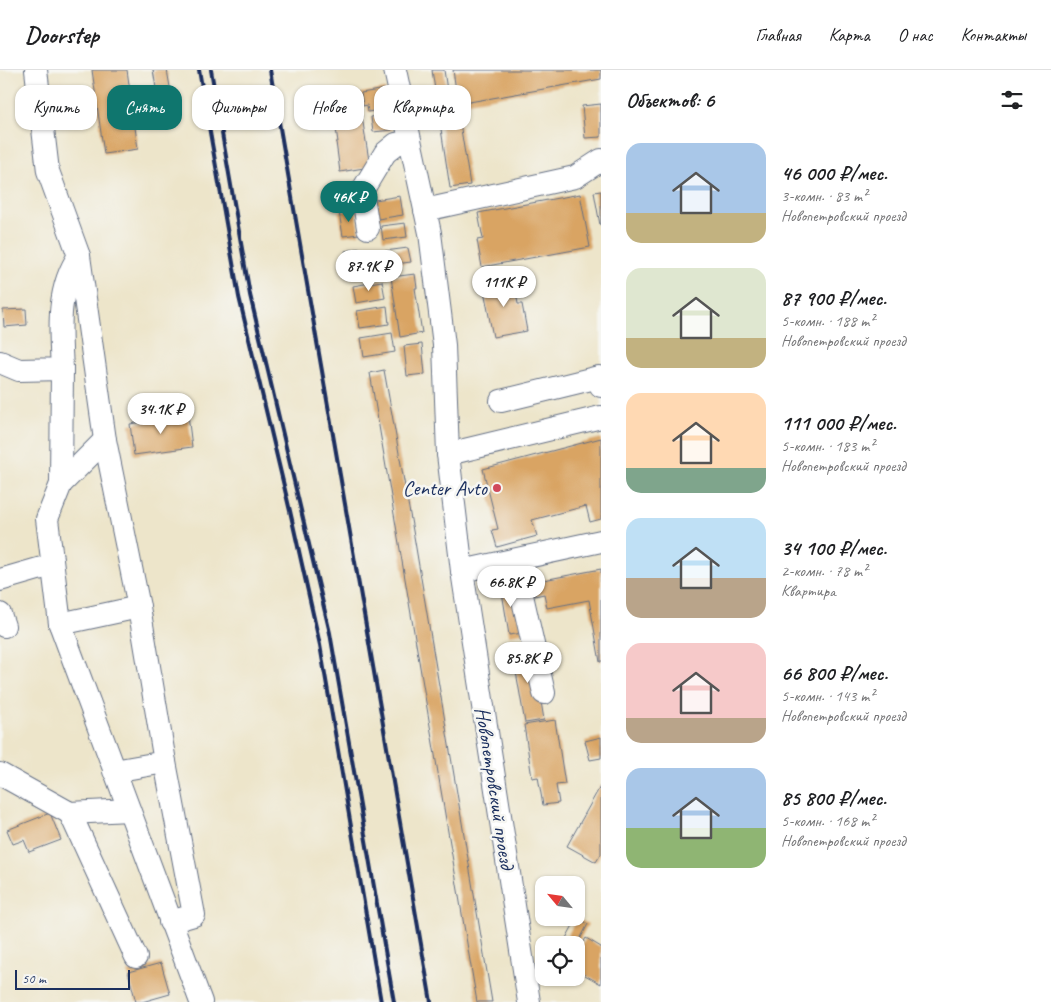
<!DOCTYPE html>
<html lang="ru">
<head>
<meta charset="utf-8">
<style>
  :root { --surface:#fff; --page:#f2f2f2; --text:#202124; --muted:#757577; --line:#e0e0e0; --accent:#0f766e }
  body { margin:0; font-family:Caveat,sans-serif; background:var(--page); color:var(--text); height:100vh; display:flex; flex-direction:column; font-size:19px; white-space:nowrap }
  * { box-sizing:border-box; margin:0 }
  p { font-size:16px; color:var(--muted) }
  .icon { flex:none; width:28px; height:28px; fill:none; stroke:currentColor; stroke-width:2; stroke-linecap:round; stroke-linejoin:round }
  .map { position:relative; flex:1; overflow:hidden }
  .side { display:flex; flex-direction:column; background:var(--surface); width:450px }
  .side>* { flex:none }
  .top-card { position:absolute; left:15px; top:15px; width:475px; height:45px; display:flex; gap:10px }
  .needle { width:32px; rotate:299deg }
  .buttons { position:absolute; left:535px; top:806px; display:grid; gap:10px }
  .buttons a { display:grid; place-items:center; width:50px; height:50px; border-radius:10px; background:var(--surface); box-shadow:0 1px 4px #0004; font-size:25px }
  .scale { position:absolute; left:15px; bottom:12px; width:115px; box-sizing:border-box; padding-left:5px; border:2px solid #1b2f5e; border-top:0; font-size:14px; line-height:18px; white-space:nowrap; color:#1b2f5e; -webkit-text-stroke:4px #f6f6f2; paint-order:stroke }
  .price { position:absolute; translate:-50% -42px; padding:0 11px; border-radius:18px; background:#fff; color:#222; font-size:16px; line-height:32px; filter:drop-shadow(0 1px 2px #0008) }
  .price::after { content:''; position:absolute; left:50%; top:30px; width:15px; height:11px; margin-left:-8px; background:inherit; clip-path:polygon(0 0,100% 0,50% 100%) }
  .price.selected { background:var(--accent); color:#fff }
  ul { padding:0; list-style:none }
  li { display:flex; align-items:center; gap:15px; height:125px; padding:0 25px }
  li span { display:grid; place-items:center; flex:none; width:140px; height:100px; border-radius:15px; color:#555 }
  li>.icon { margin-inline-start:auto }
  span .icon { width:60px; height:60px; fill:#fffc; stroke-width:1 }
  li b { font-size:21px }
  h2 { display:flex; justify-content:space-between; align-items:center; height:60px; padding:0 25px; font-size:21px }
  .tag { padding:0 18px; border-radius:15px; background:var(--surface); box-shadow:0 1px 4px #0004; font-size:18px; line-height:45px }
  .tag.selected { background:var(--accent); color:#fff }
  header { display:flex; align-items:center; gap:30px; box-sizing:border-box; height:70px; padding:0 25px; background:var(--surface); border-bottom:1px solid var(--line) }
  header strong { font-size:24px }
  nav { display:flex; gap:28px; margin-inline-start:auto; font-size:18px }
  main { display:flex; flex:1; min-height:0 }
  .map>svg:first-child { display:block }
</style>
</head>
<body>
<header>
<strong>Doorstep</strong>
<nav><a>Главная</a><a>Карта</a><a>О нас</a><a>Контакты</a></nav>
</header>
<main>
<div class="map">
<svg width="601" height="932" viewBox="0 0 601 932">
  <rect width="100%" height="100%" fill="#f6f6f2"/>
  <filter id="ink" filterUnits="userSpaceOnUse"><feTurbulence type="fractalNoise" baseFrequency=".02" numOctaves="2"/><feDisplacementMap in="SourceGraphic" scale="10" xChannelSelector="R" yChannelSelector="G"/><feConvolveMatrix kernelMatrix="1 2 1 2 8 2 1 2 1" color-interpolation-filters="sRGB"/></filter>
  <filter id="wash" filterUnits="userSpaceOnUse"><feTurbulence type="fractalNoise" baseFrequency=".0096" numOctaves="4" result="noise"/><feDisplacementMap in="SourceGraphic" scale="20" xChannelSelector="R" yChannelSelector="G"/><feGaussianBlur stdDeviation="1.12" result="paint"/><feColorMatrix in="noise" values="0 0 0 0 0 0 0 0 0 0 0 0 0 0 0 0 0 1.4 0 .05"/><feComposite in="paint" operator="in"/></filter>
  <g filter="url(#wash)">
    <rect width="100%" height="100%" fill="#ede5ca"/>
    <g id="blocks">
      <g fill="#d9a463">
        <polygon points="92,0 127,0 138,79 104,84"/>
        <polygon points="153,0 167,0 176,51 162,54"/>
        <polygon points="432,0 444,0 450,41 459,47 470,115 450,118"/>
        <polygon points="453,0 601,0 601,9 458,34"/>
        <polygon points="385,19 387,32 378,33 379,40 368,42 367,35 363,36 361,23"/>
        <polygon points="358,21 370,97 340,102 336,72 338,72 331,25"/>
        <polygon points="601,34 601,67 585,68 582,36"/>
        <polygon points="390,44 392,60 373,62 371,47"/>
        <polygon points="601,121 601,155 600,155 594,122"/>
        <polygon points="580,124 590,177 482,197 477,170 483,169 478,143"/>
        <polygon points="400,126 403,145 378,149 375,130"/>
        <polygon points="356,139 359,164 343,166 339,142"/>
        <polygon points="405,153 407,167 383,170 381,156"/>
        <polygon points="360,178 364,203 349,206 345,181"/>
        <polygon points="408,178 411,192 387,195 385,181"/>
        <polygon points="415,204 417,218 415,218 422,263 400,267 391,207"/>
        <polygon points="513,205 518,234 522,234 527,261 493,267 483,215 499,212 498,207"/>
        <polygon points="382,211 385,228 356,233 353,216"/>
        <polygon points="387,236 389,254 360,258 357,241"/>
        <polygon points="26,239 27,255 4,257 3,240"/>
        <polygon points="392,263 395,282 364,287 361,268"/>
        <polygon points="422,274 425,304 407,306 404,276"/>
        <polygon points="384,300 415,472 492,932 477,932 370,303"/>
        <polygon points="188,345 192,377 134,385 130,354"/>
        <polygon points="601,368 601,449 590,452 586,436 532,450 537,466 497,477 492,460 498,459 483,399"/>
        <polygon points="601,499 601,592 600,592 589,530 547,538 544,524 535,526 533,512"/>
        <polygon points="510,508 523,563 509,565 500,510"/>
        <polygon points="532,576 544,650 525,653 512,579"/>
        <polygon points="555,650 565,714 556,715 559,733 543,735 538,707 532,708 524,655"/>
        <polygon points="601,667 601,688 590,690 585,671"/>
        <polygon points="601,715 601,784 596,792 567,776"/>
        <polygon points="50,743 61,770 29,782 24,770 13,774 7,760"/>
        <polygon points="577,848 588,854 577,875 574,875 565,870"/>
        <polygon points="586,868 601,877 601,914 576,900 576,885"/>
        <polygon points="161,893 170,924 142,932 136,932 128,902"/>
      </g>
    </g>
  </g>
  <g filter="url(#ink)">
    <use href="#blocks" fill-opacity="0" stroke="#646f84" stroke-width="1"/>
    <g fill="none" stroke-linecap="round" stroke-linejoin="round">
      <defs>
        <g id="minor">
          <polyline points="36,0 48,101 79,186"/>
          <polyline points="395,0 430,163 444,275 448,384 462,501 529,932"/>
          <polyline points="425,140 575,107 601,90"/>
          <polyline points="368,158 362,121 385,83 396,74 410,71"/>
          <path d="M0,292l19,8 43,-1c-2,-38 -6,-80 17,-113l26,184 34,167"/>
          <polyline points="501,331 599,307 601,316"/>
          <polyline points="105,370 61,414 47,449 60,554 201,932"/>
          <polyline points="448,384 601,347"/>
          <polyline points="61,414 62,299"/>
          <polyline points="514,490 544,623"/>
          <polyline points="462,501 601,471"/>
          <polyline points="0,510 52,495"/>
          <polyline points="0,544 4,556"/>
          <polyline points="60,554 139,537 165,692 114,701"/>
          <polyline points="165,692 194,845 170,852"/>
          <polyline points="0,704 70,743 129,740"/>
          <polyline points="70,743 136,887"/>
        </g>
      </defs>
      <use href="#minor" stroke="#646f84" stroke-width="24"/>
      <use href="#minor" stroke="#fff" stroke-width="22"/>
      <g stroke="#1b2f5e" stroke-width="4">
        <polyline points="199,0 239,227 290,441 320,575 381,932"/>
        <polyline points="211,0 250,225 330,563 394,932"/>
        <polyline points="270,0 431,932"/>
      </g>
    </g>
  </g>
  <circle fill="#d1495b" stroke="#f6f6f2" stroke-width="2" cx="497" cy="418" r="5"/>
  <g text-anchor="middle" stroke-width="5" stroke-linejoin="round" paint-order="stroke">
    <g font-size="21" fill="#1b2f5e" stroke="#f6f6f2" text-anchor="end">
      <text x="487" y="425">Center Avto</text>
    </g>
    <g font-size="21" fill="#1b2f5e" stroke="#f6f6f2">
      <text transform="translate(495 718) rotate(81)" y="7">Новопетровский проезд</text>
    </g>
  </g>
</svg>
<div class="buttons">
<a><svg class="needle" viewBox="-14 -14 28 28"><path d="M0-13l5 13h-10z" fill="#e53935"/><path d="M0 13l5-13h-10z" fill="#757577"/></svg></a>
<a><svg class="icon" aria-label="locate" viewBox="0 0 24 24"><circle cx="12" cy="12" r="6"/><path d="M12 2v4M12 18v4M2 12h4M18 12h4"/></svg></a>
</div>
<div class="scale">50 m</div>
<b class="price selected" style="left:349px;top:153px">46K ₽</b>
<b class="price" style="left:369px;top:222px">87.9K ₽</b>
<b class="price" style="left:504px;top:238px">111K ₽</b>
<b class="price" style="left:161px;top:365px">34.1K ₽</b>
<b class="price" style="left:511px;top:538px">66.8K ₽</b>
<b class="price" style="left:528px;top:614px">85.8K ₽</b>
<div class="top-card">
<a class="tag">Купить</a>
<a class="tag selected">Снять</a>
<a class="tag">Фильтры</a>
<a class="tag">Новое</a>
<a class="tag">Квартира</a>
</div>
</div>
<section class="side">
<h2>Объектов: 6<svg class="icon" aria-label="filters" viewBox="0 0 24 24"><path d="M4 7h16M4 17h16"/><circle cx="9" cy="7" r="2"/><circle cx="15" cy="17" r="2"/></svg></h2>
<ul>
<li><span style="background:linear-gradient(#a9c7e8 70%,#c2b280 0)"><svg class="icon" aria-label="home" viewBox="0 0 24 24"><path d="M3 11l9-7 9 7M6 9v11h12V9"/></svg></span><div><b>46 000 ₽/мес.</b><p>3-комн. · 83 m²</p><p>Новопетровский проезд</p></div></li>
<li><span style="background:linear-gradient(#dfe7d0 70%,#c2b280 0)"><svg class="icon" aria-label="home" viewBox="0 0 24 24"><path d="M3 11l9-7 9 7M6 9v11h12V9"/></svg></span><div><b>87 900 ₽/мес.</b><p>5-комн. · 188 m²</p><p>Новопетровский проезд</p></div></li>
<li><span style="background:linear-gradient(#ffd9b3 75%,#7fa58c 0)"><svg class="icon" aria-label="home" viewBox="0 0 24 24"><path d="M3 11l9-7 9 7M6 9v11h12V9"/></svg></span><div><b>111 000 ₽/мес.</b><p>5-комн. · 183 m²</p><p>Новопетровский проезд</p></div></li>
<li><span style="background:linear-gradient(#bfe0f5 60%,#b9a48a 0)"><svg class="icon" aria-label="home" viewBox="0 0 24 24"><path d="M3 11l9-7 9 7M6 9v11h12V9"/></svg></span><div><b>34 100 ₽/мес.</b><p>2-комн. · 78 m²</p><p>Квартира</p></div></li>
<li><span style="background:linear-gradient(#f6c9c9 75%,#b9a48a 0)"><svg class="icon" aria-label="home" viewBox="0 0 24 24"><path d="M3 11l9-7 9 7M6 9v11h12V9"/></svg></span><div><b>66 800 ₽/мес.</b><p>5-комн. · 143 m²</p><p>Новопетровский проезд</p></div></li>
<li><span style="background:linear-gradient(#a9c7e8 60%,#8fb573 0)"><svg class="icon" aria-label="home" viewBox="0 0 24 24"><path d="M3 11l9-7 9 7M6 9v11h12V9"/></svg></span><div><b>85 800 ₽/мес.</b><p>5-комн. · 168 m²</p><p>Новопетровский проезд</p></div></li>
</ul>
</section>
</main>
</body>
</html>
